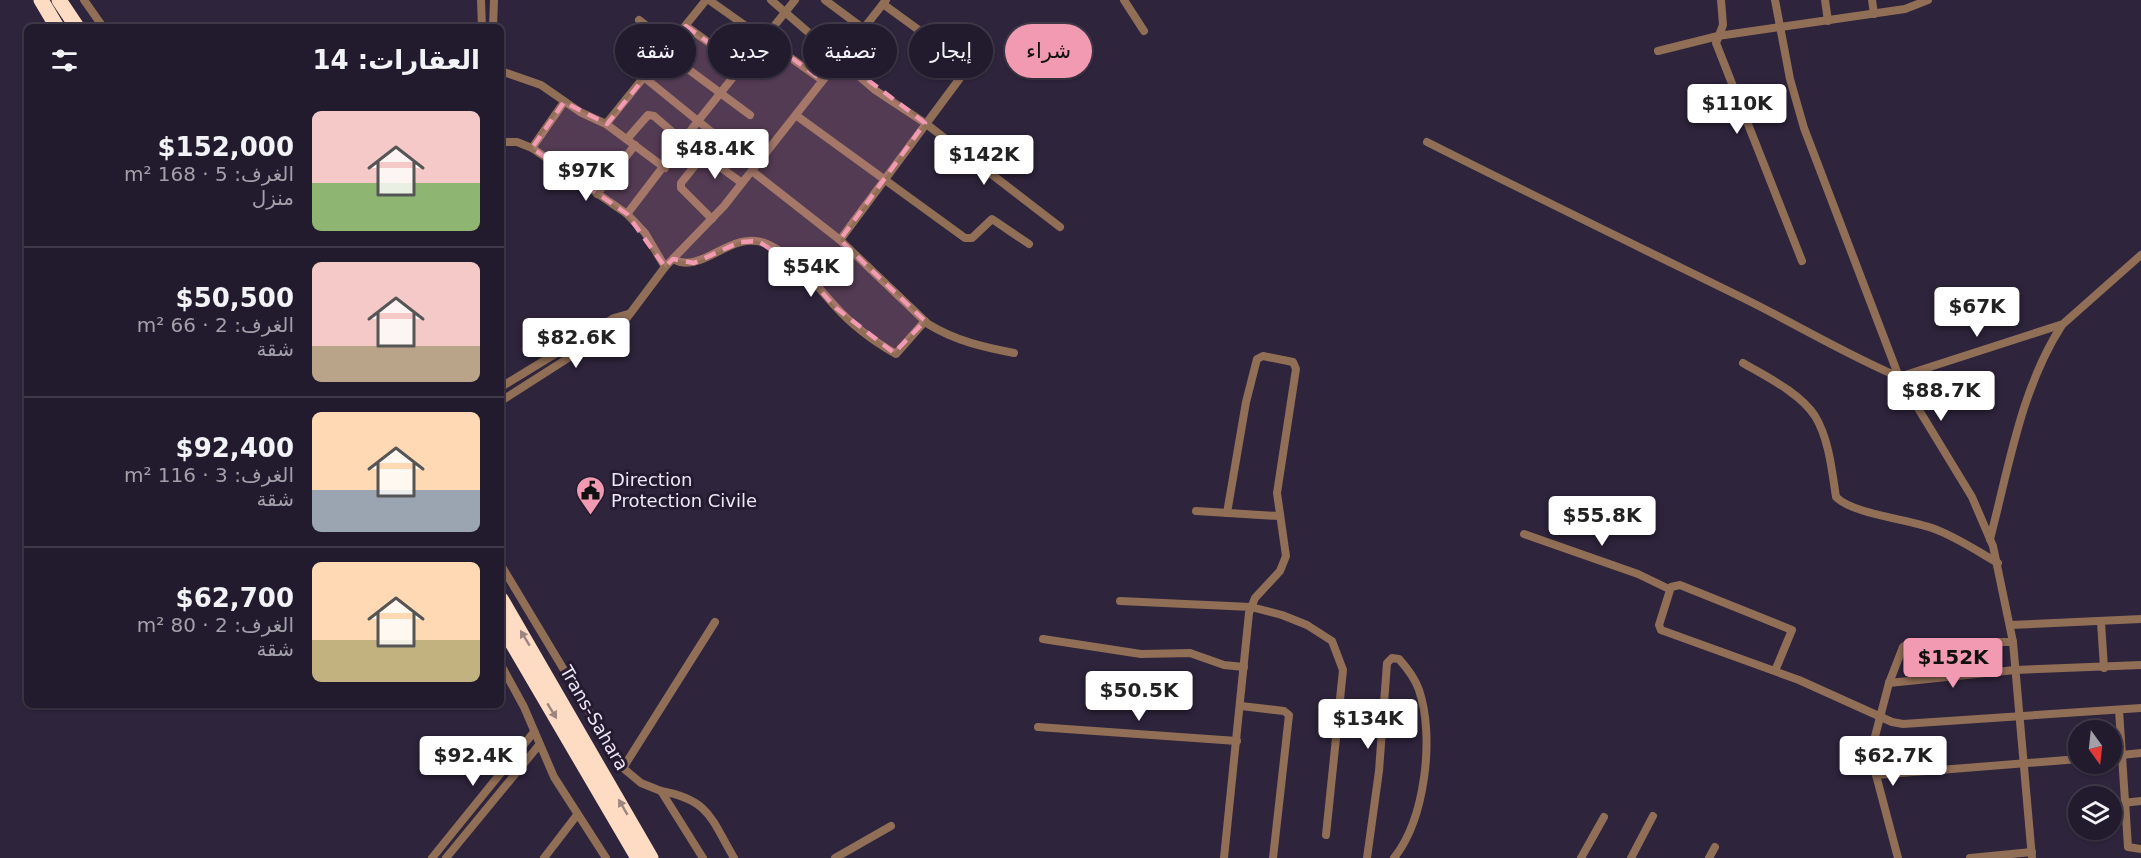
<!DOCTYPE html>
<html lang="ar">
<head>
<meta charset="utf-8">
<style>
  :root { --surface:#221b2d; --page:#2e2839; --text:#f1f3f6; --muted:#a2a1aa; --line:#3f3949; --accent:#f19ab2 }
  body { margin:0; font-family:"DejaVu Sans",Vazirmatn,sans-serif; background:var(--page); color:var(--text); direction:rtl; height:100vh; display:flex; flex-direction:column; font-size:22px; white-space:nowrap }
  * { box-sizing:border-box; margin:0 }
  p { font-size:20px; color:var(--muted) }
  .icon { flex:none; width:33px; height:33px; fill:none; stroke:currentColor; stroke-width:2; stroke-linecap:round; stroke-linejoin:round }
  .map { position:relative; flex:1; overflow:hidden; direction:ltr }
  .side { position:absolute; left:24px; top:24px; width:480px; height:684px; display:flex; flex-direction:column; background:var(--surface); border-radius:9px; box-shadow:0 2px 4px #0004,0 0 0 2px var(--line); direction:rtl }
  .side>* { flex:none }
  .banner { position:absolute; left:522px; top:24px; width:570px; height:54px; direction:rtl; display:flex; gap:12px }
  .needle { width:39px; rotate:165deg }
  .tools { position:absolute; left:2068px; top:720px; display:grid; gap:12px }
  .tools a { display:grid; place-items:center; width:54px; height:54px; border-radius:50%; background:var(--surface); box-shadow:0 2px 4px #0004,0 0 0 2px var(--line); font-size:30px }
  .price { position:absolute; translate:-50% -51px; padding:0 14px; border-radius:6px; background:#fff; color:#222; font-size:20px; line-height:39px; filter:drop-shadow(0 2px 3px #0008) }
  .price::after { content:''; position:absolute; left:50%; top:36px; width:18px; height:14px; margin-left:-9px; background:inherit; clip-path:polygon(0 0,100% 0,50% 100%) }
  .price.on { background:var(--accent); color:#111 }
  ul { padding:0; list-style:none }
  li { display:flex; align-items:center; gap:18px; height:150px; padding:0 24px }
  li+li { border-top:2px solid var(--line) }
  li span { display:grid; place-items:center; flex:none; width:168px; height:120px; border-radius:9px; color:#555 }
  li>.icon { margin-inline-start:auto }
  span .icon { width:72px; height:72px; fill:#fffc; stroke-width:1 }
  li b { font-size:26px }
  h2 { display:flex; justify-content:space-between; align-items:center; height:72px; padding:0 24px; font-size:26px }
  .chip { padding:0 21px; border-radius:27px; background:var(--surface); box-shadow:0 2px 4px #0004,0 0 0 2px var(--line); font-size:21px; line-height:54px }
  .chip.on { background:var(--accent); color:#111 }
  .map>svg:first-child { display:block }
</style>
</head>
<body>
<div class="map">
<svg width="2141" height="858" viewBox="0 0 2141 858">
  <rect width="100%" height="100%" fill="#2e243c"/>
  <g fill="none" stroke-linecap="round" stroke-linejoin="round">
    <g stroke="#916e56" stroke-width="8">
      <polyline points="84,0 103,27"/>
      <polyline points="481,0 482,27"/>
      <polyline points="709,0 822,80"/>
      <polyline points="771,0 875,90 925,123 1060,227"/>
      <polyline points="825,0 864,29"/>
      <polyline points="1124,0 1144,31"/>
      <polyline points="1721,0 1723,25 1716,43 1802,261"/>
      <polyline points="1775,0 1790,79 1804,128 1899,377 1972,497 1993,546 2013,642 2032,858"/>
      <polyline points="1825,0 1828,21"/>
      <polyline points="1872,0 1874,14"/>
      <polyline points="639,20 671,45"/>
      <polyline points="686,26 741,66"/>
      <polyline points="493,27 494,0"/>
      <polyline points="1658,51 1718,36 1905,9 1928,0"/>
      <polyline points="665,52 750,115"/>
      <polyline points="501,71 541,85 580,112 606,124 706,0"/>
      <polyline points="797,116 965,238 972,238 992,219 1029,244"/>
      <polyline points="606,124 665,168"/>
      <polyline points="718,137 756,165"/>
      <polyline points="627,139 648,115 654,116 683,141"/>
      <polyline points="501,142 517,142 532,148 627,214 645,233 665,267"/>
      <path d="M1427,142c107,54 214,106 322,159 50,25 98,54 150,76l164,-53 78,-69"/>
      <polyline points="532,148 564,102"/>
      <polyline points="705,156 742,183"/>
      <path d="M752,171l88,69 88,84c28,17 55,23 86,29"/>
      <polyline points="597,194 635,145"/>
      <polyline points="627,214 698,121 645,78"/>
      <polyline points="712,219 681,188 681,183 718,137 698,121 795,0"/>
      <polyline points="840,240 966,70 964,63 883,4"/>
      <path d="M673,259c29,17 58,-31 94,-15 29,13 48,40 68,62 16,18 40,36 61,48l29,-33"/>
      <path d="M1743,363c24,14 57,30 72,53 14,23 17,55 21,81 17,17 71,22 96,31 23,8 45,23 66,35"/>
      <polyline points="501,387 614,318 628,314"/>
      <polyline points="501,401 623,323 665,267 724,206 886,0"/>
      <polyline points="1196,511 1278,516"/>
      <polyline points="1524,534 1638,574 1669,589"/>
      <path d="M1990,539c19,-72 31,-151 72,-214"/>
      <polyline points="501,565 623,768 641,783 661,791 703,858"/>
      <polyline points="1120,601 1251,607 1282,615 1307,625 1332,641 1343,670 1326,835"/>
      <polyline points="2101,622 2104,668"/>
      <polyline points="2010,625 2141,619"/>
      <polyline points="1043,639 1141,654 1190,653 1224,665 1244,667"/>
      <polyline points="501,665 524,707 554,777 606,858"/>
      <polyline points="1775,671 1792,630 1680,585 1671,587 1659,625 1661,630 1799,680 1892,722 1903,724 2141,708"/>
      <polyline points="1889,683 2015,670 2141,665"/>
      <polyline points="1241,706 1284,711 1289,715 1273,858"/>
      <polyline points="2119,710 2128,847 2141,849"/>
      <polyline points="1038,727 1237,741"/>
      <polyline points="2112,756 2141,753"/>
      <polyline points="623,768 715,622"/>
      <polyline points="1876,775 2079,759"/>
      <path d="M661,791c49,9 50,28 73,67"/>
      <polyline points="2123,803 2141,801"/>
      <polyline points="432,858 534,732"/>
      <polyline points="446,858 539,745"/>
      <polyline points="544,858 577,815"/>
      <polyline points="835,858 891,826"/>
      <polyline points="1224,858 1249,613 1255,598 1280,571 1286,556 1277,493 1296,369 1293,362 1263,356 1257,359 1246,402 1227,513"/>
      <path d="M1367,858l12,-87 8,-108 5,-5 7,1c8,9 16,19 20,31 16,47 6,129 -25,168"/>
      <polyline points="1581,858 1604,817"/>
      <polyline points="1631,858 1653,816"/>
      <polyline points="1709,858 1715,847"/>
      <polyline points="1898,858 1876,775 1873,744 1889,683 1903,647 1910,642 2013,642"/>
      <polyline points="1970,858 2032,852"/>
    </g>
    <g stroke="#fedbc3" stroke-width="15">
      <polyline points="41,0 57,27"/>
      <polyline points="59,0 77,27"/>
      <polyline points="501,599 651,858"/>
      <polyline points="501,624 638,858"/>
    </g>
  </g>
  <defs><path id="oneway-solid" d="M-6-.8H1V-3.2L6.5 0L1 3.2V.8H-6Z" transform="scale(1.5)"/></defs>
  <g fill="#9c8581">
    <use href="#oneway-solid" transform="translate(525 638) rotate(-121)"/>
    <use href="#oneway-solid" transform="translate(552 711) rotate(59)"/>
    <use href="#oneway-solid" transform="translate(623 807) rotate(-120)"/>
  </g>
  <path fill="#f19ab2" fill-opacity="0.2" stroke="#f19ab2" stroke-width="4.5" stroke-dasharray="12 8" stroke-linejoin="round" d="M686,26l55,40 22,-29 59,43 18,-21 85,64 -85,117 85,81 -31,32 -58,-45 -33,-37 -45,-30 -18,1 -46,21 -21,-4 -8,8 -38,-53 -95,-66 32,-46 43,22z"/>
  <defs>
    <symbol id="civic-pin" viewBox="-11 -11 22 30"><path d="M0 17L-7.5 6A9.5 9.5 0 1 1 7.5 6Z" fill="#f19ab2" stroke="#241b31"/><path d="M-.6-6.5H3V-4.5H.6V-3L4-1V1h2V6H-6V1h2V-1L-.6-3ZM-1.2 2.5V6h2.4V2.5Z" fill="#111"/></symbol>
  </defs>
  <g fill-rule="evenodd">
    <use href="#civic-pin" x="574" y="474" width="33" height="45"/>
  </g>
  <g text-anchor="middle" stroke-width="6" stroke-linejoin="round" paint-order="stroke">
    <g font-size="18" fill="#ede7f7" stroke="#241b31" text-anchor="start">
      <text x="611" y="486">Direction<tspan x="611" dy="21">Protection Civile</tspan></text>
    </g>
    <g font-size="18" fill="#ede7f7" stroke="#241b31">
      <text transform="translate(594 718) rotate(60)" y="6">Trans-Sahara</text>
    </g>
  </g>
</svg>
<div class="tools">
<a><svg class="needle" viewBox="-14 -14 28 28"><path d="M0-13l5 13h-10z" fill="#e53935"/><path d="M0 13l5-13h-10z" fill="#a2a1aa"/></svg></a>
<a><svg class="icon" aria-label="layers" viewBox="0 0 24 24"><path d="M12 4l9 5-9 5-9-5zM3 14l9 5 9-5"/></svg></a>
</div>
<b class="price" style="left:1737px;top:135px">$110K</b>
<b class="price" style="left:715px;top:180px">$48.4K</b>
<b class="price" style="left:984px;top:186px">$142K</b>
<b class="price" style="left:586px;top:202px">$97K</b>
<b class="price" style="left:811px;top:298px">$54K</b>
<b class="price" style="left:1977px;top:338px">$67K</b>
<b class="price" style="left:576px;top:369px">$82.6K</b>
<b class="price" style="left:1941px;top:422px">$88.7K</b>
<b class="price" style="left:1602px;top:547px">$55.8K</b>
<b class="price on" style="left:1953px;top:689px">$152K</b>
<b class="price" style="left:1139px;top:722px">$50.5K</b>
<b class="price" style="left:1368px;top:750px">$134K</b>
<b class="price" style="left:473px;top:787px">$92.4K</b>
<b class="price" style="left:1893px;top:787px">$62.7K</b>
<div class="banner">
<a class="chip on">شراء</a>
<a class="chip">إيجار</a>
<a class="chip">تصفية</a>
<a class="chip">جديد</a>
<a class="chip">شقة</a>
</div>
<section class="side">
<h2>العقارات: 14<svg class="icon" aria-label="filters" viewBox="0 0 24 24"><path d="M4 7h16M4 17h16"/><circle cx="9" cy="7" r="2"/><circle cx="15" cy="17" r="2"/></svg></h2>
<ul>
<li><span style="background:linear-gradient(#f6c9c9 60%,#8fb573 0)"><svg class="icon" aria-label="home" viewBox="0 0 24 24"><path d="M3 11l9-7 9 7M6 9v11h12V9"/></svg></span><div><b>$152,000</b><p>الغرف: 5 · 168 m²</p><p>منزل</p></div></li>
<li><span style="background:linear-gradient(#f6c9c9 70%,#b9a48a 0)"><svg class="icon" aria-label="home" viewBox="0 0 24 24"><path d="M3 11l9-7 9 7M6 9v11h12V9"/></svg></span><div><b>$50,500</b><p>الغرف: 2 · 66 m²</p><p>شقة</p></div></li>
<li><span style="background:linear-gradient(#ffd9b3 65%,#9aa5b1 0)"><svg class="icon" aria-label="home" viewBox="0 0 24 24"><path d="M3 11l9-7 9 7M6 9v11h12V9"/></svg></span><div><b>$92,400</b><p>الغرف: 3 · 116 m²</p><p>شقة</p></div></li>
<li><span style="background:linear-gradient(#ffd9b3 65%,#c2b280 0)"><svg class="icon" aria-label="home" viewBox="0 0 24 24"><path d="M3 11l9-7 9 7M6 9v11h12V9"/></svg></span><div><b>$62,700</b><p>الغرف: 2 · 80 m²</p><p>شقة</p></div></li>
</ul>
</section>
</div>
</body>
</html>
